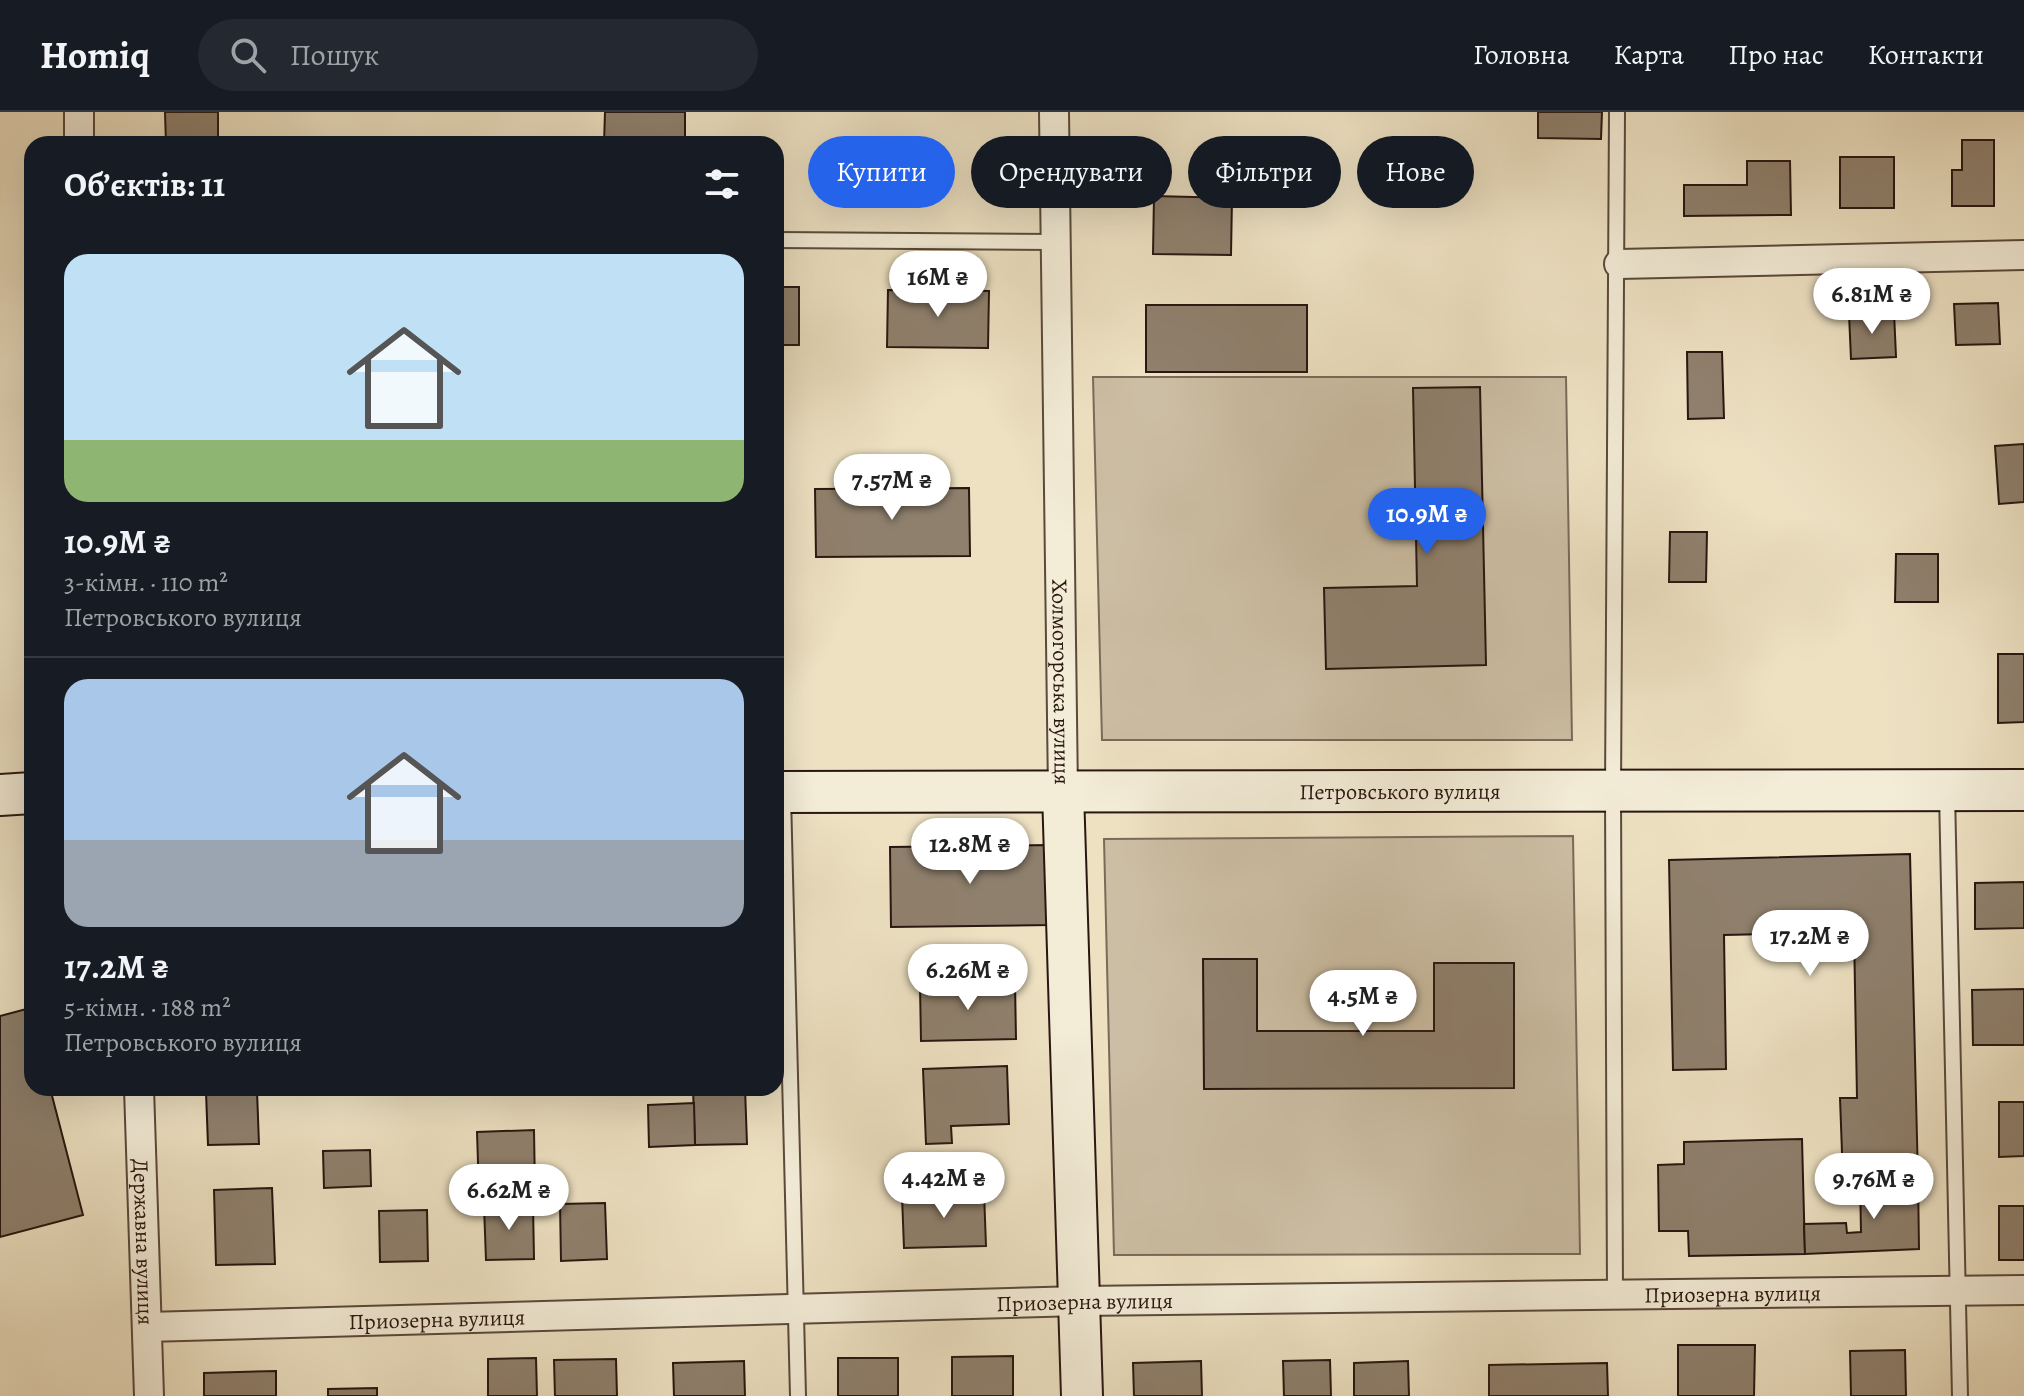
<!DOCTYPE html>
<html lang="uk">
<head>
<meta charset="utf-8">
<style>
  :root { --surface:#171b24; --page:#242831; --text:#f1f3f6; --muted:#9ea1a6; --line:#363941; --accent:#2563eb }
  body { margin:0; font-family:Alegreya,serif; background:var(--page); color:var(--text); height:100vh; display:flex; flex-direction:column; font-size:30px; white-space:nowrap }
  * { box-sizing:border-box; margin:0 }
  p { font-size:26px; color:var(--muted) }
  .icon { flex:none; width:44px; height:44px; fill:none; stroke:currentColor; stroke-width:2; stroke-linecap:round; stroke-linejoin:round }
  .map { position:relative; flex:1; overflow:hidden }
  .panel { position:absolute; left:24px; top:24px; width:760px; height:960px; display:flex; flex-direction:column; background:var(--surface); border-radius:24px; box-shadow:0 8px 32px #0002 }
  .panel>* { flex:none }
  .guide { position:absolute; left:808px; top:24px; width:760px; height:72px; display:flex; gap:16px }
  .price { position:absolute; translate:-50% -68px; padding:0 18px; border-radius:28px; background:#fff; color:#222; font-size:26px; line-height:52px; filter:drop-shadow(0 2px 4px #0008) }
  .price::after { content:''; position:absolute; left:50%; top:48px; width:24px; height:18px; margin-left:-12px; background:inherit; clip-path:polygon(0 0,100% 0,50% 100%) }
  .price.on { background:var(--accent); color:#fff }
  ul { padding:0; list-style:none }
  li { display:grid; align-content:center; gap:16px; height:424px; padding:0 40px }
  li+li { border-top:2px solid var(--line) }
  li span { display:grid; place-items:center; height:248px; border-radius:24px; color:#555 }
  li>.icon { margin-inline-start:auto }
  span .icon { width:144px; height:144px; fill:#fffc; stroke-width:1 }
  li b { font-size:34px }
  h2 { display:flex; justify-content:space-between; align-items:center; height:96px; padding:0 40px; font-size:34px }
  .chip { padding:0 28px; border-radius:36px; background:var(--surface); box-shadow:0 8px 32px #0002; font-size:28px; line-height:72px }
  .chip.on { background:var(--accent); color:#fff }
  header { display:flex; align-items:center; gap:48px; box-sizing:border-box; height:112px; padding:0 40px; background:var(--surface); border-bottom:2px solid var(--line) }
  header strong { font-size:38px }
  nav { display:flex; gap:44px; margin-inline-start:auto; font-size:28px }
  .search { width:560px; height:72px; background:var(--page); display:flex; align-items:center; gap:20px; box-sizing:border-box; padding:0 28px; border-radius:44px; color:var(--muted); font-size:30px }
  .map>svg:first-child { display:block }
</style>
</head>
<body>
<header>
<strong>Homiq</strong>
<div class="search"><svg class="icon" aria-label="search" viewBox="0 0 24 24"><circle cx="10" cy="10" r="6"/><path d="M15 15l6 6"/></svg>Пошук</div>
<nav><a>Головна</a><a>Карта</a><a>Про нас</a><a>Контакти</a></nav>
</header>
<div class="map">
<svg width="2024" height="1284" viewBox="0 0 2024 1284">
  <rect width="100%" height="100%" fill="#ede1c2"/>
  <filter id="stains"><feTurbulence type="fractalNoise" baseFrequency=".0025" numOctaves="4"/><feColorMatrix values="0 0 0 0 .2 0 0 0 0 .09 0 0 0 0 .02 0 0 0 .5 -.17"/></filter>
  <radialGradient id="worn" r=".72"><stop offset=".6" stop-color="#630" stop-opacity="0"/><stop offset="1" stop-color="#630" stop-opacity=".3"/></radialGradient>
  <g fill="#ccbea4" stroke="#7a6a5a" stroke-width="2">
    <polygon points="1093,265 1566,265 1572,628 1102,628"/>
    <polygon points="1573,724 1580,1142 1114,1143 1104,727"/>
  </g>
  <g fill="#8f806d" stroke="#291610" stroke-width="2">
    <polygon points="165,0 218,0 218,32 166,32"/>
    <polygon points="605,0 685,0 685,32 604,32"/>
    <polygon points="1538,0 1602,0 1601,27 1538,26"/>
    <polygon points="1962,28 1994,28 1994,94 1952,94 1952,58 1962,58"/>
    <rect x="1840" y="45" width="54" height="51"/>
    <polygon points="1747,49 1790,49 1791,103 1684,104 1684,73 1747,73"/>
    <polygon points="1154,84 1232,86 1231,143 1153,142"/>
    <rect x="776" y="175" width="23" height="58"/>
    <polygon points="888,178 989,179 988,236 887,235"/>
    <polygon points="1998,191 2000,232 1956,233 1954,192"/>
    <rect x="1146" y="193" width="161" height="67"/>
    <polygon points="1894,200 1896,245 1851,247 1849,202"/>
    <polygon points="1687,240 1722,240 1724,306 1688,307"/>
    <polygon points="1480,275 1486,553 1326,557 1324,476 1417,474 1413,276"/>
    <polygon points="2024,332 2024,390 1999,392 1995,334"/>
    <polygon points="969,376 970,444 816,445 815,377"/>
    <polygon points="1670,420 1707,420 1706,470 1669,470"/>
    <polygon points="1896,442 1938,442 1938,490 1895,490"/>
    <polygon points="1998,542 2024,542 2024,610 1998,611"/>
    <polygon points="1049,733 1050,813 891,815 890,735"/>
    <polygon points="1910,742 1918,1067 1843,1068 1840,986 1857,986 1854,820 1724,823 1726,957 1673,958 1669,748"/>
    <polygon points="2024,770 2024,816 1975,817 1975,771"/>
    <polygon points="1203,847 1257,847 1257,919 1434,919 1434,851 1514,851 1514,976 1204,977"/>
    <polygon points="1015,871 1016,927 921,929 920,874"/>
    <polygon points="2024,877 2024,933 1973,933 1972,878"/>
    <polygon points="30,896 32,976 50,976 83,1103 0,1125 0,904"/>
    <polygon points="1007,954 1009,1012 951,1014 952,1031 926,1032 923,957"/>
    <polygon points="693,976 745,976 747,1032 695,1033"/>
    <polygon points="257,979 259,1032 208,1033 206,980"/>
    <polygon points="1999,990 2024,990 2024,1044 1999,1045"/>
    <polygon points="694,991 695,1033 649,1035 648,993"/>
    <polygon points="534,1018 535,1080 479,1081 477,1020"/>
    <polygon points="1802,1027 1805,1142 1689,1144 1688,1119 1659,1119 1658,1053 1684,1052 1684,1030"/>
    <polygon points="370,1038 371,1074 324,1076 323,1039"/>
    <polygon points="1918,1067 1919,1137 1805,1142 1804,1112 1846,1111 1847,1121 1861,1120 1860,1068"/>
    <polygon points="272,1076 275,1152 216,1153 214,1078"/>
    <polygon points="984,1080 986,1134 904,1136 902,1084"/>
    <polygon points="605,1091 607,1147 561,1149 560,1092"/>
    <polygon points="533,1093 534,1147 486,1148 484,1094"/>
    <rect x="1999" y="1094" width="25" height="54"/>
    <polygon points="427,1098 428,1149 380,1150 379,1099"/>
    <polygon points="1678,1233 1755,1233 1754,1284 1678,1284"/>
    <polygon points="1905,1238 1906,1284 1851,1284 1850,1239"/>
    <polygon points="1013,1244 1013,1284 952,1284 952,1245"/>
    <polygon points="536,1246 537,1284 488,1284 488,1247"/>
    <rect x="838" y="1246" width="60" height="38"/>
    <polygon points="616,1247 617,1284 555,1284 554,1248"/>
    <polygon points="1330,1248 1331,1284 1284,1284 1283,1249"/>
    <polygon points="744,1249 745,1284 674,1284 673,1251"/>
    <polygon points="1201,1249 1202,1284 1134,1284 1133,1251"/>
    <polygon points="1408,1249 1409,1284 1354,1284 1354,1251"/>
    <polygon points="1607,1251 1608,1284 1489,1284 1489,1253"/>
    <polygon points="276,1259 276,1284 204,1284 204,1261"/>
    <polygon points="377,1276 377,1284 328,1284 328,1277"/>
  </g>
  <g fill="none" stroke-linecap="round" stroke-linejoin="round">
    <defs>
      <g id="lane">
        <polyline points="776,128 1055,130"/>
        <polyline points="1947,681 1960,1284"/>
        <polyline points="783,684 798,1284"/>
        <polyline points="1615,1180 1613,681 1617,0"/>
      </g>
      <g id="street">
        <path id="s1" d="M1054,0l9,680"/>
        <polyline points="79,32 79,0"/>
        <polyline points="1619,152 2024,143"/>
        <path id="s2" d="M139,976l10,308"/>
        <path id="s3" d="M147,1215l933,-26 944,-11"/>
      </g>
      <g id="secondary">
        <path id="s4" d="M776,680l1248,-2"/>
        <polyline points="1063,680 1082,1284"/>
        <polyline points="0,683 32,681"/>
      </g>
    </defs>
    <use href="#lane" stroke="#5a493c" stroke-width="18"/>
    <use href="#street" stroke="#5a493c" stroke-width="32"/>
    <use href="#secondary" stroke="#291610" stroke-width="44"/>
    <use href="#lane" stroke="#f3ecd7" stroke-width="14"/>
    <use href="#street" stroke="#f3ecd7" stroke-width="28"/>
    <use href="#secondary" stroke="#f3ecd7" stroke-width="40"/>
  </g>
  <g text-anchor="middle" stroke-width="6" stroke-linejoin="round" paint-order="stroke">
    <g font-size="22" fill="#291610" stroke="#f3ecd7">
      <text dy="8" stroke="none"><textPath href="#s1" startOffset="570">Холмогорська вулиця</textPath></text>
      <text dy="8" stroke="none"><textPath href="#s4" startOffset="624">Петровського вулиця</textPath></text>
      <text dy="8" stroke="none"><textPath href="#s2" startOffset="154">Державна вулиця</textPath></text>
      <text dy="8" stroke="none"><textPath href="#s3" startOffset="1586">Приозерна вулиця</textPath></text>
      <text dy="8" stroke="none"><textPath href="#s3" startOffset="938">Приозерна вулиця</textPath></text>
      <text dy="8" stroke="none"><textPath href="#s3" startOffset="290">Приозерна вулиця</textPath></text>
    </g>
  </g>
  <rect width="100%" height="100%" filter="url(#stains)"/>
  <rect width="100%" height="100%" fill="url(#worn)"/>
</svg>
<b class="price" style="left:938px;top:207px">16M ₴</b>
<b class="price" style="left:1872px;top:224px">6.81M ₴</b>
<b class="price" style="left:892px;top:410px">7.57M ₴</b>
<b class="price on" style="left:1427px;top:444px">10.9M ₴</b>
<b class="price" style="left:970px;top:774px">12.8M ₴</b>
<b class="price" style="left:1810px;top:866px">17.2M ₴</b>
<b class="price" style="left:968px;top:900px">6.26M ₴</b>
<b class="price" style="left:1363px;top:926px">4.5M ₴</b>
<b class="price" style="left:944px;top:1108px">4.42M ₴</b>
<b class="price" style="left:1874px;top:1109px">9.76M ₴</b>
<b class="price" style="left:509px;top:1120px">6.62M ₴</b>
<div class="guide">
<a class="chip on">Купити</a>
<a class="chip">Орендувати</a>
<a class="chip">Фільтри</a>
<a class="chip">Нове</a>
</div>
<section class="panel">
<h2>Об’єктів: 11<svg class="icon" aria-label="filters" viewBox="0 0 24 24"><path d="M4 7h16M4 17h16"/><circle cx="9" cy="7" r="2"/><circle cx="15" cy="17" r="2"/></svg></h2>
<ul>
<li><span style="background:linear-gradient(#bfe0f5 75%,#8fb573 0)"><svg class="icon" aria-label="home" viewBox="0 0 24 24"><path d="M3 11l9-7 9 7M6 9v11h12V9"/></svg></span><div><b>10.9M ₴</b><p>3-кімн. · 110 m²</p><p>Петровського вулиця</p></div></li>
<li><span style="background:linear-gradient(#a9c7e8 65%,#9aa5b1 0)"><svg class="icon" aria-label="home" viewBox="0 0 24 24"><path d="M3 11l9-7 9 7M6 9v11h12V9"/></svg></span><div><b>17.2M ₴</b><p>5-кімн. · 188 m²</p><p>Петровського вулиця</p></div></li>
</ul>
</section>
</div>
</body>
</html>
